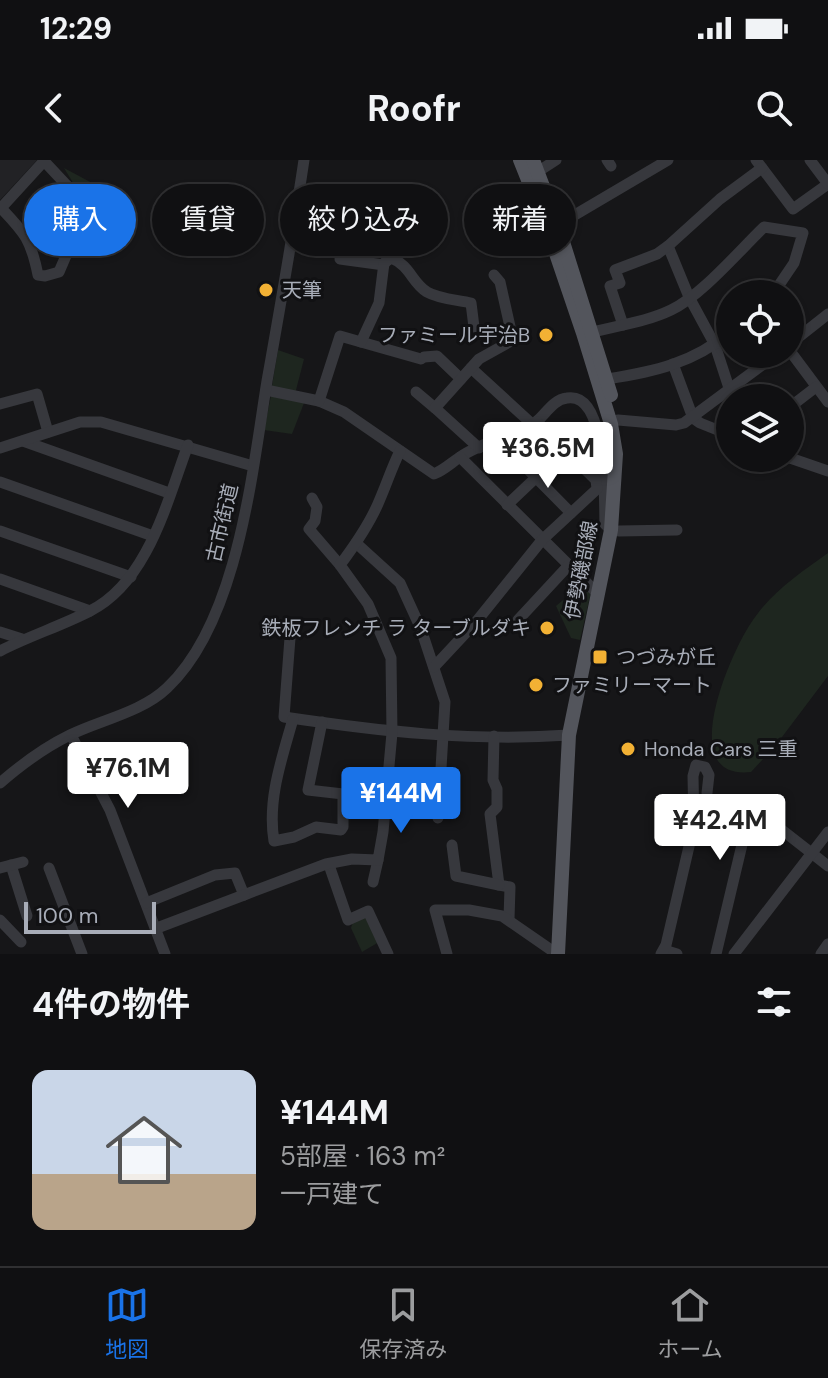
<!DOCTYPE html>
<html lang="ja">
<head>
<meta charset="utf-8">
<style>
  :root { --surface:#101012; --page:#1e1e20; --text:#f1f3f6; --muted:#9c9d9f; --line:#303032; --accent:#1a73e8 }
  body { margin:0; font-family:"DM Sans","Noto Sans JP",sans-serif; background:var(--page); color:var(--text); height:100vh; display:flex; flex-direction:column; font-size:30px; white-space:nowrap }
  * { box-sizing:border-box; margin:0 }
  p { font-size:26px; color:var(--muted) }
  .icon { flex:none; width:44px; height:44px; fill:none; stroke:currentColor; stroke-width:2; stroke-linecap:round; stroke-linejoin:round }
  .map { position:relative; height:794px; overflow:hidden }
  .drawer { display:flex; flex-direction:column; background:var(--surface); flex:1 }
  .drawer>* { flex:none }
  .guide { position:absolute; left:24px; top:24px; width:780px; height:72px; display:flex; gap:16px }
  .tools { position:absolute; left:716px; top:120px; display:grid; gap:16px }
  .tools a { display:grid; place-items:center; width:88px; height:88px; border-radius:50%; background:var(--surface); box-shadow:0 2px 6px #0004,0 0 0 2px var(--line); font-size:40px }
  .scale { position:absolute; left:24px; bottom:20px; width:132px; box-sizing:border-box; padding-left:8px; border:4px solid #a8adb8; border-top:0; font-size:22px; line-height:28px; white-space:nowrap; color:#a8adb8; -webkit-text-stroke:6px #111113; paint-order:stroke }
  .price { position:absolute; translate:-50% -68px; padding:0 18px; border-radius:8px; background:#fff; color:#222; font-size:26px; line-height:52px; filter:drop-shadow(0 2px 4px #0008) }
  .price::after { content:''; position:absolute; left:50%; top:48px; width:24px; height:18px; margin-left:-12px; background:inherit; clip-path:polygon(0 0,100% 0,50% 100%) }
  .price.selected { background:var(--accent); color:#fff }
  ul { padding:0; list-style:none }
  li { display:flex; align-items:center; gap:24px; height:200px; padding:0 32px }
  li+li { border-top:2px solid var(--line) }
  li span { display:grid; place-items:center; flex:none; width:224px; height:160px; border-radius:16px; color:#555 }
  li>.icon { margin-inline-start:auto }
  span .icon { width:96px; height:96px; fill:#fffc; stroke-width:1 }
  li b { font-size:34px }
  h2 { display:flex; justify-content:space-between; align-items:center; height:96px; padding:0 32px; font-size:34px }
  .chip { padding:0 28px; border-radius:36px; background:var(--surface); box-shadow:0 2px 6px #0004,0 0 0 2px var(--line); font-size:28px; line-height:72px }
  .chip.selected { background:var(--accent); color:#fff }
  .status { display:flex; justify-content:space-between; align-items:center; height:56px; padding:0 40px; background:var(--surface); direction:ltr }
  .status svg { height:22px; fill:currentColor }
  header { display:flex; justify-content:space-between; align-items:center; height:104px; padding:0 32px; background:var(--surface); font-size:36px; font-weight:700 }
  .dock { display:flex; justify-content:space-around; align-items:center; height:112px; border-top:2px solid var(--line); background:var(--surface); font-size:22px; color:var(--muted) }
  .dock a { display:grid; justify-items:center; gap:4px }
  .dock .selected { color:var(--accent) }
  .map>svg:first-child { display:block }
</style>
</head>
<body>
<div class="status"><b>12:29</b><svg viewBox="0 0 49 12"><path d="M0 12V9h3v3zM5 12V6h3v6zM10 12V3h3v9zM15 12V0h3v12zM26 1h20v11H26zM47 4h2v5h-2z"/></svg></div>
<header><svg class="icon" aria-label="back" viewBox="0 0 24 24"><path d="M15 5l-7 7 7 7"/></svg>Roofr<svg class="icon" aria-label="search" viewBox="0 0 24 24"><circle cx="10" cy="10" r="6"/><path d="M15 15l6 6"/></svg></header>
<div class="map">
<svg width="828" height="794" viewBox="0 0 828 794">
  <rect width="100%" height="100%" fill="#161618"/>
  <polygon fill="#222225" points="0,0 37,0 0,40"/>
  <g fill="#1e261f">
    <polygon points="64,8 109,32 94,57"/>
    <polygon points="278,190 304,199 295,234 272,226"/>
    <polygon points="271,236 304,243 292,274 264,270"/>
    <path d="M828,393v123l-52,69 -25,27c-77,9 -20,-120 0,-149 19,-30 49,-50 77,-70z"/>
    <polygon points="582,424 591,432 580,480 571,478 556,446"/>
    <polygon points="363,757 368,758 379,782 362,792 351,768 353,762"/>
  </g>
  <g fill="none" stroke-linecap="round" stroke-linejoin="round">
    <g stroke="#37383d" stroke-width="11">
      <polyline points="607,0 611,6"/>
      <polyline points="756,0 793,49 828,24"/>
      <polyline points="810,0 828,24"/>
      <path d="M44,1l43,46 -28,65 -14,4 -7,-1c-7,-35 -13,-42 -37,-67z"/>
      <polyline points="539,11 556,0"/>
      <polyline points="551,69 668,0"/>
      <polyline points="668,86 689,137 715,185 730,231"/>
      <polyline points="340,99 384,105"/>
      <polyline points="623,165 610,126 620,123 615,110 657,94 668,86 720,39 762,8"/>
      <path d="M593,172c26,-7 53,-10 78,-22 30,-14 68,-59 93,-83l39,6 -9,30 -21,31"/>
      <polyline points="361,182 421,199"/>
      <polyline points="790,184 828,154"/>
      <polyline points="790,191 828,242"/>
      <polyline points="424,197 437,196 461,219"/>
      <polyline points="673,204 693,258 700,263 730,275"/>
      <polyline points="471,208 532,264"/>
      <path d="M607,219c46,-7 87,-16 123,-47"/>
      <path d="M266,230l53,11 25,11 90,62c10,-4 17,-11 26,-17 22,-15 50,-20 73,-33 12,-7 18,-24 34,-26 41,-7 37,102 38,126l6,6"/>
      <polyline points="416,232 435,248"/>
      <path d="M319,241l21,-65 21,6 18,-39 5,-40 7,-5c20,8 20,24 36,34 12,7 31,8 44,11l3,24"/>
      <polyline points="0,244 37,234 48,272"/>
      <polyline points="790,247 816,227"/>
      <polyline points="618,260 676,265 684,263 777,194"/>
      <polyline points="498,279 571,353"/>
      <polyline points="23,281 169,333"/>
      <polyline points="0,288 80,262 101,262 253,306"/>
      <polyline points="479,288 435,248 479,199 513,180 500,122 494,115"/>
      <polyline points="460,297 597,433"/>
      <polyline points="790,298 828,311"/>
      <polyline points="0,322 153,376"/>
      <polyline points="312,338 317,347 315,361 309,369 340,405"/>
      <polyline points="507,345 565,290"/>
      <polyline points="0,371 131,417"/>
      <polyline points="619,371 677,370"/>
      <polyline points="356,383 400,423 421,469 445,542 438,658"/>
      <polyline points="0,419 90,451"/>
      <polyline points="518,460 569,405"/>
      <polyline points="0,472 22,479"/>
      <path d="M290,478l-6,79c94,14 189,25 285,18"/>
      <path d="M0,491c29,-15 61,-25 90,-40 58,-29 77,-110 98,-166"/>
      <polyline points="434,507 476,462 542,380 597,329 596,320 537,262"/>
      <path d="M293,559c-11,39 -26,81 -19,122l20,-4 22,-10 25,3 2,-3v-33l-35,-4 14,-68"/>
      <polyline points="71,575 110,650 165,794"/>
      <polyline points="494,576 493,620 497,629 497,647 490,654 499,725 510,727 509,759"/>
      <path d="M0,623c22,-19 43,-35 70,-48 31,-15 72,-23 97,-47 71,-67 85,-215 100,-307 13,-73 26,-147 37,-221"/>
      <polyline points="452,685 456,716 499,725"/>
      <polyline points="11,705 27,756"/>
      <polyline points="329,705 348,760 368,751 388,794"/>
      <polyline points="0,708 23,702"/>
      <polyline points="49,708 82,794"/>
      <polyline points="373,722 378,700"/>
      <path d="M146,743l69,-28 20,-2 9,22 82,-31 26,-5 26,1 5,-28 9,-99 -1,-75 -23,-54 -28,-39c15,-20 31,-43 40,-66 7,-16 12,-32 20,-48"/>
      <polyline points="0,760 21,782"/>
      <polyline points="157,768 244,735"/>
      <polyline points="664,790 677,794"/>
      <polyline points="447,794 435,750 469,750 502,756 557,794"/>
      <polyline points="661,794 666,785 694,665 693,616 696,605 705,607 709,615 707,633"/>
      <polyline points="716,794 750,651 759,652 828,706"/>
      <polyline points="734,794 828,672"/>
      <polyline points="821,794 828,784"/>
    </g>
    <g stroke="#53555c" stroke-width="14">
      <polyline points="520,0 548,70 583,173 611,264 616,294 611,370 569,575 558,794"/>
      <polyline points="533,0 558,66 611,235"/>
    </g>
  </g>
  <g fill="#f2b134" stroke="#111113" stroke-width="3">
    <circle cx="266" cy="130" r="8"/>
    <circle cx="546" cy="175" r="8"/>
    <circle cx="547" cy="468" r="8"/>
    <rect x="592" y="489" width="16" height="16" rx="4"/>
    <circle cx="536" cy="525" r="8"/>
    <circle cx="628" cy="589" r="8"/>
  </g>
  <g text-anchor="middle" stroke-width="6" stroke-linejoin="round" paint-order="stroke">
    <g font-size="20" fill="#a8adb8" stroke="#111113" text-anchor="start">
      <text x="282" y="137">天筆</text>
      <text x="530" y="182" text-anchor="end">ファミール宇治B</text>
      <text x="531" y="475" text-anchor="end">鉄板フレンチ ラ ターブルダキ</text>
      <text x="616" y="504">つづみが丘</text>
      <text x="552" y="532">ファミリーマート</text>
      <text x="644" y="596">Honda Cars 三重</text>
    </g>
    <g font-size="20" fill="#a8adb8" stroke="#111113">
      <text transform="translate(222 363) rotate(-77)" y="7">古市街道</text>
      <text transform="translate(581 410) rotate(-79)" y="7">伊勢磯部線</text>
    </g>
  </g>
</svg>
<div class="tools">
<a><svg class="icon" aria-label="locate" viewBox="0 0 24 24"><circle cx="12" cy="12" r="6"/><path d="M12 2v4M12 18v4M2 12h4M18 12h4"/></svg></a>
<a><svg class="icon" aria-label="layers" viewBox="0 0 24 24"><path d="M12 4l9 5-9 5-9-5zM3 14l9 5 9-5"/></svg></a>
</div>
<div class="scale">100 m</div>
<b class="price" style="left:548px;top:330px">¥36.5M</b>
<b class="price" style="left:128px;top:650px">¥76.1M</b>
<b class="price selected" style="left:401px;top:675px">¥144M</b>
<b class="price" style="left:720px;top:702px">¥42.4M</b>
<div class="guide">
<a class="chip selected">購入</a>
<a class="chip">賃貸</a>
<a class="chip">絞り込み</a>
<a class="chip">新着</a>
</div>
</div>
<section class="drawer">
<h2>4件の物件<svg class="icon" aria-label="filters" viewBox="0 0 24 24"><path d="M4 7h16M4 17h16"/><circle cx="9" cy="7" r="2"/><circle cx="15" cy="17" r="2"/></svg></h2>
<ul>
<li><span style="background:linear-gradient(#c9d6e8 65%,#b9a48a 0)"><svg class="icon" aria-label="home" viewBox="0 0 24 24"><path d="M3 11l9-7 9 7M6 9v11h12V9"/></svg></span><div><b>¥144M</b><p>5部屋 · 163 m²</p><p>一戸建て</p></div></li>
</ul>
</section>
<nav class="dock">
<a class="selected"><svg class="icon" aria-label="map" viewBox="0 0 24 24"><path d="M3 6l6-2 6 2 6-2v14l-6 2-6-2-6 2zM9 4v14M15 6v14"/></svg>地図</a>
<a><svg class="icon" aria-label="saved" viewBox="0 0 24 24"><path d="M7 4h10v16l-5-4-5 4z"/></svg>保存済み</a>
<a><svg class="icon" aria-label="home" viewBox="0 0 24 24"><path d="M3 11l9-7 9 7M6 9v11h12V9"/></svg>ホーム</a>
</nav>
</body>
</html>
